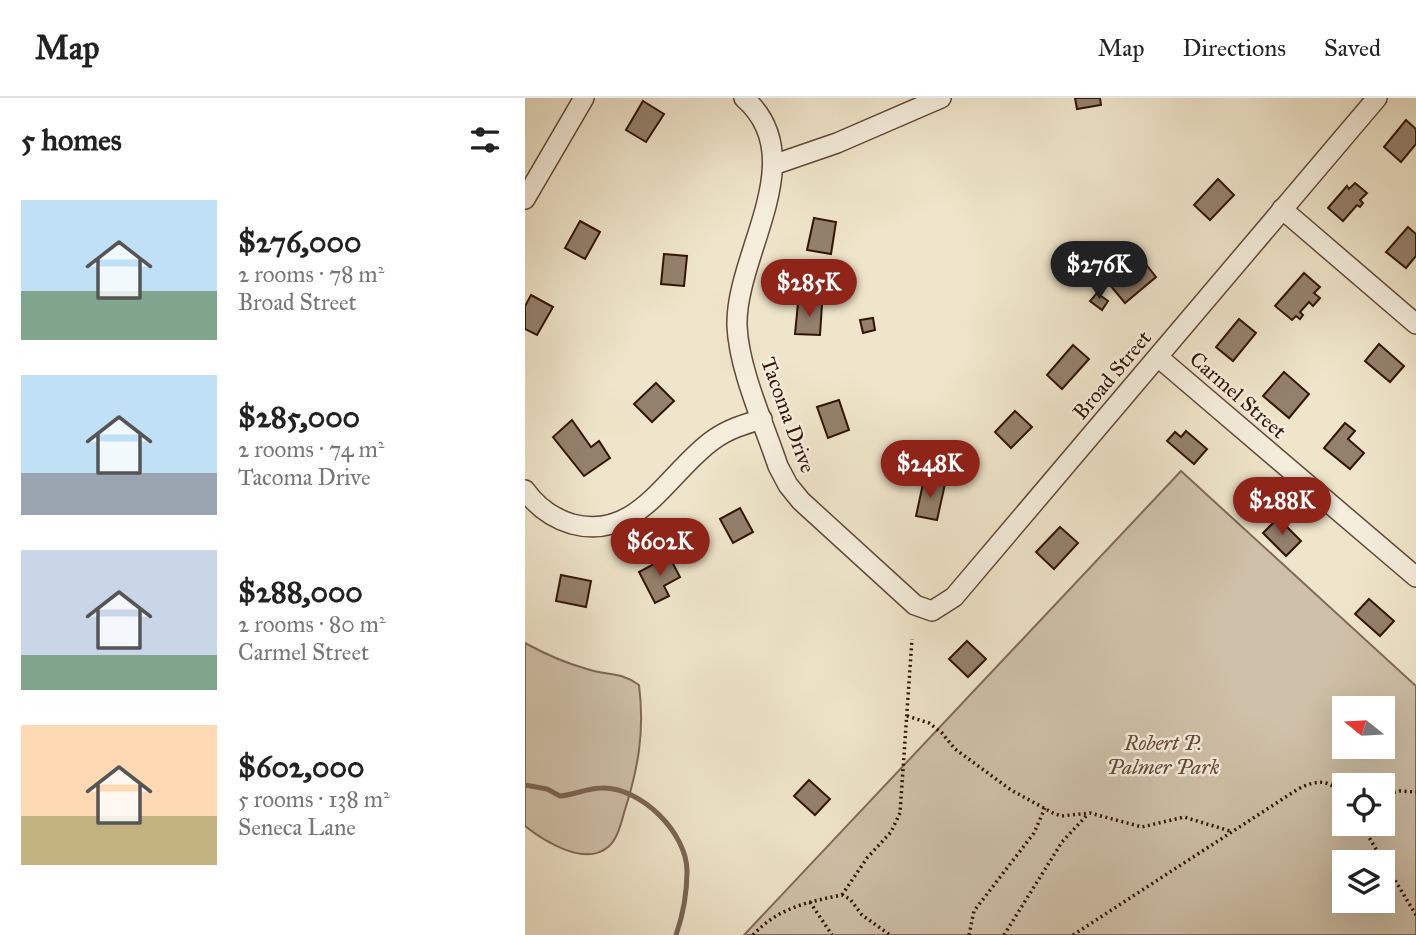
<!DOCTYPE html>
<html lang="en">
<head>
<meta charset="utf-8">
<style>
  :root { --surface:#fff; --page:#f2f2f2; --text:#222; --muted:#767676; --line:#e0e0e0; --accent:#8f2418 }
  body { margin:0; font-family:"IM FELL Great Primer",serif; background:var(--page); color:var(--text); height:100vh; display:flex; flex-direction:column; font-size:26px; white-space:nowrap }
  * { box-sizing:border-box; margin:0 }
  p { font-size:23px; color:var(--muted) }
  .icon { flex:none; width:38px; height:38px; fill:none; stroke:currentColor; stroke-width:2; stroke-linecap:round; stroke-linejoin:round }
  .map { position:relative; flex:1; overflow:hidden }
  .details { display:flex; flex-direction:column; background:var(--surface); width:525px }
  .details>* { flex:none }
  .needle { width:46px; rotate:288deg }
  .tools { position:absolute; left:807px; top:598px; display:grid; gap:14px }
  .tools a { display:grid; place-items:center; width:63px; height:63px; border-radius:0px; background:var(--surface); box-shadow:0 7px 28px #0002; font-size:35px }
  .price { position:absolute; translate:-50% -60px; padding:0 16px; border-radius:24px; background:var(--accent); color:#fff; font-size:23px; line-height:46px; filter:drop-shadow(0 2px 4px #0008) }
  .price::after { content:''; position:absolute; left:50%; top:42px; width:21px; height:16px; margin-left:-10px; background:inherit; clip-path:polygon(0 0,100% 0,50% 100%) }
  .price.current { background:#222; color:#fff }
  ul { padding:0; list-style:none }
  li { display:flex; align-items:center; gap:21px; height:175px; padding:0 21px }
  li span { display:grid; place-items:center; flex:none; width:196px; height:140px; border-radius:0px; color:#555 }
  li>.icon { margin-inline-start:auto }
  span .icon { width:84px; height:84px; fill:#fffc; stroke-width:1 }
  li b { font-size:30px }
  h2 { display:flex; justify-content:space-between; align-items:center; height:84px; padding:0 21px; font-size:30px }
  header { display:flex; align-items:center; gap:42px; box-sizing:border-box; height:98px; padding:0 35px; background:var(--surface); border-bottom:2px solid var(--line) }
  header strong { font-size:33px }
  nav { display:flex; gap:38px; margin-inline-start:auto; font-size:24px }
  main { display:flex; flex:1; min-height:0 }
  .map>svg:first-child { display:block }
</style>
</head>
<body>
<header>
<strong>Map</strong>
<nav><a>Map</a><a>Directions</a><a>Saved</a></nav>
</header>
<main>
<section class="details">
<h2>5 homes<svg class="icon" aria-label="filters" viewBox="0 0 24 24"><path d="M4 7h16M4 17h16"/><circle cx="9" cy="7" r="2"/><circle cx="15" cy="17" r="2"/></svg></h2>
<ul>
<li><span style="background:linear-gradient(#bfe0f5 65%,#7fa58c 0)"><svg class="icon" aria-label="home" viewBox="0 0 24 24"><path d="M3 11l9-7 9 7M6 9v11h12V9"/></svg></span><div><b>$276,000</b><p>2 rooms · 78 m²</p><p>Broad Street</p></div></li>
<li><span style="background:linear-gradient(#bfe0f5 70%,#9aa5b1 0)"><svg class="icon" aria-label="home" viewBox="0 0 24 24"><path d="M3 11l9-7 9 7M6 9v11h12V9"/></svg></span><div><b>$285,000</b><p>2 rooms · 74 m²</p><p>Tacoma Drive</p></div></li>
<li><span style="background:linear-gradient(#c9d6e8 75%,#7fa58c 0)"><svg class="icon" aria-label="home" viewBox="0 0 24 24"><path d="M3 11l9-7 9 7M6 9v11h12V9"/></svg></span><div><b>$288,000</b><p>2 rooms · 80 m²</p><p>Carmel Street</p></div></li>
<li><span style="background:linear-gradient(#ffd9b3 65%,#c2b280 0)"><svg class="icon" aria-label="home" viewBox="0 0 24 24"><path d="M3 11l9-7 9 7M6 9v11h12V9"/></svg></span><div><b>$602,000</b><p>5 rooms · 138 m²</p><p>Seneca Lane</p></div></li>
</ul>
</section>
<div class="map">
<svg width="891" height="837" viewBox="0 0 891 837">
  <rect width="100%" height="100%" fill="#efe5ca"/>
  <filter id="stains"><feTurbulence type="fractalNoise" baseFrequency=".00286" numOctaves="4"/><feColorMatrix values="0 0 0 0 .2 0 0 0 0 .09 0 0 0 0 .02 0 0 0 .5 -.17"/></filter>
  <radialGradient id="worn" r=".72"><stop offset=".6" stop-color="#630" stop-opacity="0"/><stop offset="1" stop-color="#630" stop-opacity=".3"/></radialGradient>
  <g fill="#cfc1a9" stroke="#806a58" stroke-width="2" fill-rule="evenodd">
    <path d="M656,373l235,215v249h-672zM819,611h39v38h-39zM819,688h39v38h-39zM819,765h39v38h-39z"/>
    <path d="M0,545c20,11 40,20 62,26 21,7 33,2 52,16 6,47 -1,84 -15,128 -3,11 -7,27 -16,34 -23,20 -64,-6 -83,-21z"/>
  </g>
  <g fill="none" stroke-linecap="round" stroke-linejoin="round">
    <path stroke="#7d6754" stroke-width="5" d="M0,687l22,4 13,7c13,-1 28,-8 42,-8 39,-1 85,45 85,83 0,21 -4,44 -11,64"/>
  </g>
  <g fill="#94816c" stroke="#321407" stroke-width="2">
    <polygon points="550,0 575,0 576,7 552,11"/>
    <polygon points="118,3 139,16 121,44 101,32"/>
    <polygon points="881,22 891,31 891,46 876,64 859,49"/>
    <polygon points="693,81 709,97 685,122 669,107"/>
    <polygon points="830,85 842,95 835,102 838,105 835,109 832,107 818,123 803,110 822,88 824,91"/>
    <polygon points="289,120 311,124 306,156 282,152"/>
    <polygon points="55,123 75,134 60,161 40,150"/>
    <polygon points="883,129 891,136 891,158 881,170 861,154"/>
    <polygon points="139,156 162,158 159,188 136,186"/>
    <polygon points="620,165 631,179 600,205 579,180 592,170 601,181"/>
    <polygon points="779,175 795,189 789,195 795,200 788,208 784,204 775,214 778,217 775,221 771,218 767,222 750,208"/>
    <polygon points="572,195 583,203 577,212 565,203"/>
    <polygon points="6,197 28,209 12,237 0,231 0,208"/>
    <polygon points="273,205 297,206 295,237 270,236"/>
    <polygon points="348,220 350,232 338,235 335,222"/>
    <polygon points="714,221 731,235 708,263 691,249"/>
    <polygon points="854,246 879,268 865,284 840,263"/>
    <polygon points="548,247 564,261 537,291 522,277"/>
    <polygon points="759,274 784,296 764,320 738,298"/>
    <polygon points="131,285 149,303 127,324 109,306"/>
    <polygon points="314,302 324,332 303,340 292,309"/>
    <polygon points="490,313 507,329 486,350 470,334"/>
    <polygon points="47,322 66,349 74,343 85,360 59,378 28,339"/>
    <polygon points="820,325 830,333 823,341 839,355 825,371 799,350"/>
    <polygon points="661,333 682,351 669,366 642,343 650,334 656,339"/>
    <polygon points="399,381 420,386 412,422 391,418"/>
    <polygon points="215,410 228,434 208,445 195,421"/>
    <polygon points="753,420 776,443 761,458 738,435"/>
    <polygon points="535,429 553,445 529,471 511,454"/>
    <polygon points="144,458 155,479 139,488 144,498 130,505 114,474"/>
    <polygon points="36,477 66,483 61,509 31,503"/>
    <polygon points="844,501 869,523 855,538 830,516"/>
    <polygon points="442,543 461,561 443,579 424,561"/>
    <polygon points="284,682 305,701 290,717 269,698"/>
  </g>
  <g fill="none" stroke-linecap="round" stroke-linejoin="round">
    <defs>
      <g id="minor">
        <path d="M219,0c69,60 -9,156 -7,228 2,44 27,98 41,140l10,19 13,16 114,104 17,6 22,-14 423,-499"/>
        <polyline points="248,67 312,45 416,0"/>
        <polyline points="0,101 59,0"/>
        <polyline points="757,111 891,226"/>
        <polyline points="633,259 891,479"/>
        <path d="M0,392c12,17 27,28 47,34 66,18 96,-52 141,-84 15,-11 32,-16 49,-21"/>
      </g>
    </defs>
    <use href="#minor" stroke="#614838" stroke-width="22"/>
    <g stroke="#321407" stroke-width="3.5" stroke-dasharray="2 3.5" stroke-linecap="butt">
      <polyline points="382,618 404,625 417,635 430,651 486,692 528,715 536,718 565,715 617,729 659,719 705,733"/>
      <polyline points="858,697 875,693 891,694"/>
      <polyline points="836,726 891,817"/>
      <polyline points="317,797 342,760 366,734 375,715 387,541"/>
      <polyline points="285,804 307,837"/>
      <path d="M228,837c25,-27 54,-33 89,-40l8,4 12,16 28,20"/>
      <polyline points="444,837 449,813 509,735 520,710"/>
      <polyline points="479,837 537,744 563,716"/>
      <path d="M548,837l225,-146c20,-10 32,-10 46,8"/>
    </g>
    <use href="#minor" stroke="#f5eedd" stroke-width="19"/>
  </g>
  <g text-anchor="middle" stroke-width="5" stroke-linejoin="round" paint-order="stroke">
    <g font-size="21" fill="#321407" stroke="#f5eedd">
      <text transform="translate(587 277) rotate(-50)" y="7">Broad Street</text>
      <text transform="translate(713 297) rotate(41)" y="7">Carmel Street</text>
      <text transform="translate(263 317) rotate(70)" y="7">Tacoma Drive</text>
    </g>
    <g font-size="21" font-style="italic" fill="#614838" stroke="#f5eedd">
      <text x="638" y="652">Robert P.<tspan x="638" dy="24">Palmer Park</tspan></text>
    </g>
  </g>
  <rect width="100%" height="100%" filter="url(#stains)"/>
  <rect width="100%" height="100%" fill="url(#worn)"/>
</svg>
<div class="tools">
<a><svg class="needle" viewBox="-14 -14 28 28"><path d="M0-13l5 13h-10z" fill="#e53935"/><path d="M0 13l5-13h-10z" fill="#767676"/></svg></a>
<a><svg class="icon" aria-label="locate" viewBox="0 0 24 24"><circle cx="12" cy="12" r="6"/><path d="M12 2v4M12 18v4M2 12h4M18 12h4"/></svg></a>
<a><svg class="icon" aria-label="layers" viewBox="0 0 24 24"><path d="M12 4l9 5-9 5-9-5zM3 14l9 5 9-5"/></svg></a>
</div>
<b class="price current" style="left:574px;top:203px">$276K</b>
<b class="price" style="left:284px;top:221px">$285K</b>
<b class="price" style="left:405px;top:402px">$248K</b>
<b class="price" style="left:757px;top:439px">$288K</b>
<b class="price" style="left:135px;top:480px">$602K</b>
</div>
</main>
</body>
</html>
